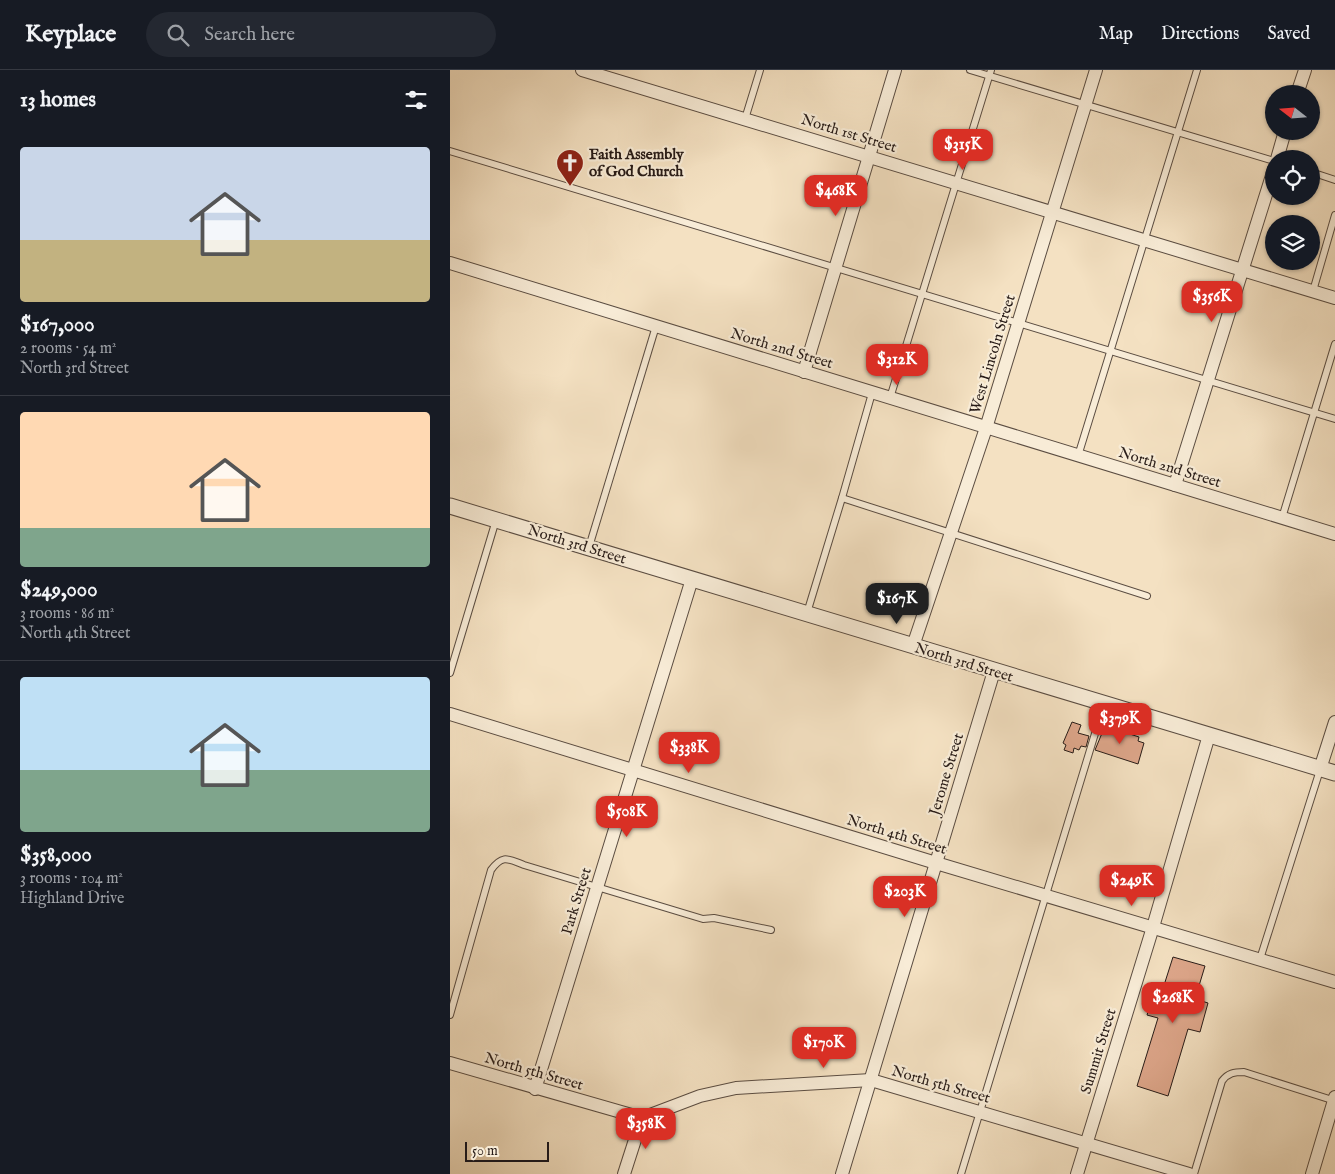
<!DOCTYPE html>
<html lang="en">
<head>
<meta charset="utf-8">
<style>
  :root { --surface:#171b24; --page:#242831; --text:#f1f3f6; --muted:#9ea1a6; --line:#363941; --accent:#d93025 }
  body { margin:0; font-family:"IM FELL English",serif; background:var(--page); color:var(--text); height:100vh; display:flex; flex-direction:column; font-size:19px; white-space:nowrap }
  * { box-sizing:border-box; margin:0 }
  p { font-size:16px; color:var(--muted) }
  .icon { flex:none; width:28px; height:28px; fill:none; stroke:currentColor; stroke-width:2; stroke-linecap:round; stroke-linejoin:round }
  .map { position:relative; flex:1; overflow:hidden }
  .sheet { display:flex; flex-direction:column; background:var(--surface); width:450px }
  .sheet>* { flex:none }
  .needle { width:32px; rotate:287deg }
  .buttons { position:absolute; left:815px; top:15px; display:grid; gap:10px }
  .buttons a { display:grid; place-items:center; width:55px; height:55px; border-radius:50%; background:var(--surface); box-shadow:0 1px 4px #0004; font-size:25px }
  .scale { position:absolute; left:15px; bottom:12px; width:84px; box-sizing:border-box; padding-left:5px; border:2px solid #281c18; border-top:0; font-size:14px; line-height:18px; white-space:nowrap; color:#281c18; -webkit-text-stroke:4px #f8ecd7; paint-order:stroke }
  .price { position:absolute; translate:-50% -42px; padding:0 11px; border-radius:10px; background:var(--accent); color:#fff; font-size:16px; line-height:32px; filter:drop-shadow(0 1px 2px #0008) }
  .price::after { content:''; position:absolute; left:50%; top:30px; width:15px; height:11px; margin-left:-8px; background:inherit; clip-path:polygon(0 0,100% 0,50% 100%) }
  .price.on { background:#222; color:#fff }
  ul { padding:0; list-style:none }
  li { display:grid; align-content:center; gap:10px; height:265px; padding:0 20px }
  li+li { border-top:1px solid var(--line) }
  li span { display:grid; place-items:center; height:155px; border-radius:5px; color:#555 }
  li>.icon { margin-inline-start:auto }
  span .icon { width:90px; height:90px; fill:#fffc; stroke-width:1 }
  li b { font-size:21px }
  h2 { display:flex; justify-content:space-between; align-items:center; height:60px; padding:0 20px; font-size:21px }
  header { display:flex; align-items:center; gap:30px; box-sizing:border-box; height:70px; padding:0 25px; background:var(--surface); border-bottom:1px solid var(--line) }
  header strong { font-size:24px }
  nav { display:flex; gap:28px; margin-inline-start:auto; font-size:18px }
  .search { width:350px; height:45px; background:var(--page); display:flex; align-items:center; gap:12px; box-sizing:border-box; padding:0 18px; border-radius:28px; color:var(--muted); font-size:19px }
  main { display:flex; flex:1; min-height:0 }
  .map>svg:first-child { display:block }
</style>
</head>
<body>
<header>
<strong>Keyplace</strong>
<div class="search"><svg class="icon" aria-label="search" viewBox="0 0 24 24"><circle cx="10" cy="10" r="6"/><path d="M15 15l6 6"/></svg>Search here</div>
<nav><a>Map</a><a>Directions</a><a>Saved</a></nav>
</header>
<main>
<section class="sheet">
<h2>13 homes<svg class="icon" aria-label="filters" viewBox="0 0 24 24"><path d="M4 7h16M4 17h16"/><circle cx="9" cy="7" r="2"/><circle cx="15" cy="17" r="2"/></svg></h2>
<ul>
<li><span style="background:linear-gradient(#c9d6e8 60%,#c2b280 0)"><svg class="icon" aria-label="home" viewBox="0 0 24 24"><path d="M3 11l9-7 9 7M6 9v11h12V9"/></svg></span><div><b>$167,000</b><p>2 rooms · 54 m²</p><p>North 3rd Street</p></div></li>
<li><span style="background:linear-gradient(#ffd9b3 75%,#7fa58c 0)"><svg class="icon" aria-label="home" viewBox="0 0 24 24"><path d="M3 11l9-7 9 7M6 9v11h12V9"/></svg></span><div><b>$249,000</b><p>3 rooms · 86 m²</p><p>North 4th Street</p></div></li>
<li><span style="background:linear-gradient(#bfe0f5 60%,#7fa58c 0)"><svg class="icon" aria-label="home" viewBox="0 0 24 24"><path d="M3 11l9-7 9 7M6 9v11h12V9"/></svg></span><div><b>$358,000</b><p>3 rooms · 104 m²</p><p>Highland Drive</p></div></li>
</ul>
</section>
<div class="map">
<svg width="885" height="1104" viewBox="0 0 885 1104">
  <rect width="100%" height="100%" fill="#f4e1c2"/>
  <filter id="stains"><feTurbulence type="fractalNoise" baseFrequency=".004" numOctaves="4"/><feColorMatrix values="0 0 0 0 .2 0 0 0 0 .09 0 0 0 0 .02 0 0 0 .5 -.17"/></filter>
  <radialGradient id="worn" r=".72"><stop offset=".6" stop-color="#630" stop-opacity="0"/><stop offset="1" stop-color="#630" stop-opacity=".3"/></radialGradient>
  <g fill="#dda68a" stroke="#281c18">
    <polygon points="622,652 631,655 628,663 639,666 636,677 631,676 629,680 624,678 623,683 614,680 616,675 613,673"/>
    <polygon points="655,656 689,667 688,671 694,673 688,694 645,680"/>
    <polygon points="723,887 755,896 745,929 758,933 750,962 738,959 718,1026 687,1016 708,948 697,945 702,929 709,931"/>
  </g>
  <g fill="none" stroke-linecap="round" stroke-linejoin="round">
    <defs>
      <g id="service">
        <polyline points="520,0 824,91"/>
        <polyline points="295,49 310,0"/>
        <polyline points="0,81 885,349"/>
        <polyline points="861,102 885,110"/>
        <polyline points="863,221 885,145"/>
        <polyline points="440,328 541,0"/>
        <polyline points="628,386 747,0"/>
        <polyline points="392,428 422,323"/>
        <polyline points="832,448 885,274"/>
        <polyline points="139,477 206,256"/>
        <polyline points="357,543 392,428 697,526"/>
        <polyline points="0,603 46,450"/>
        <polyline points="810,889 870,700"/>
        <path d="M0,945l41,-145c12,-16 17,-11 33,-5l179,54 11,-1 57,12"/>
        <polyline points="511,1104 654,634"/>
        <path d="M744,1104l28,-93c6,-8 12,-9 22,-9l91,29"/>
      </g>
      <g id="minor">
        <polyline points="132,0 885,228"/>
        <polyline points="847,24 855,0"/>
        <polyline points="827,89 835,61"/>
        <polyline points="0,193 885,464"/>
        <polyline points="354,302 445,0"/>
        <polyline points="725,415 824,99"/>
        <polyline points="463,576 536,358 646,0"/>
        <polyline points="0,644 486,793 885,912"/>
        <polyline points="870,699 885,652"/>
        <polyline points="0,993 192,1048 250,1026 286,1018 421,1010 739,1104"/>
        <polyline points="85,1019 242,509"/>
        <polyline points="174,1104 192,1048"/>
        <polyline points="392,1104 544,601"/>
        <polyline points="627,1104 703,857 759,665"/>
        <polyline points="862,1104 885,1027"/>
      </g>
      <polyline id="tertiary" points="0,436 885,703"/>
    </defs>
    <use href="#service" stroke="#5b4d42" stroke-width="8"/>
    <use href="#minor" stroke="#5b4d42" stroke-width="14"/>
    <use href="#tertiary" stroke="#5b4d42" stroke-width="17"/>
    <use href="#service" stroke="#f8ecd7" stroke-width="6"/>
    <use href="#minor" stroke="#f8ecd7" stroke-width="12"/>
    <use href="#tertiary" stroke="#f8ecd7" stroke-width="15"/>
  </g>
  <defs>
    <symbol id="church-pin" viewBox="-11 -11 22 30"><path d="M0 17L-7.5 6A9.5 9.5 0 1 1 7.5 6Z" fill="#8f2418" stroke="#f8ecd7"/><path d="M-1.2-6h2.4v3.5h3.3v2.4h-3.3V6h-2.4V-.1h-3.3v-2.4h3.3Z" fill="#fff"/></symbol>
  </defs>
  <g fill-rule="evenodd">
    <use href="#church-pin" x="104" y="77" width="32" height="43"/>
  </g>
  <g text-anchor="middle" stroke-width="4.5" stroke-linejoin="round" paint-order="stroke">
    <g font-size="15" fill="#281c18" stroke="#f8ecd7">
      <text transform="translate(399 63) rotate(17)" y="5">North 1st Street</text>
      <text transform="translate(332 278) rotate(17)" y="5">North 2nd Street</text>
      <text transform="translate(542 284) rotate(-73)" y="5">West Lincoln Street</text>
      <text transform="translate(720 397) rotate(17)" y="5">North 2nd Street</text>
      <text transform="translate(127 474) rotate(17)" y="5">North 3rd Street</text>
      <text transform="translate(514 592) rotate(17)" y="5">North 3rd Street</text>
      <text transform="translate(496 704) rotate(-73)" y="5">Jerome Street</text>
      <text transform="translate(447 764) rotate(17)" y="5">North 4th Street</text>
      <text transform="translate(126 831) rotate(-73)" y="5">Park Street</text>
      <text transform="translate(648 981) rotate(-73)" y="5">Summit Street</text>
      <text transform="translate(84 1001) rotate(16)" y="5">North 5th Street</text>
      <text transform="translate(491 1014) rotate(16)" y="5">North 5th Street</text>
    </g>
    <g font-size="15" font-weight="bold" fill="#281c18" stroke="#f8ecd7" text-anchor="start">
      <text x="139" y="89">Faith Assembly<tspan x="139" dy="17">of God Church</tspan></text>
    </g>
  </g>
  <rect width="100%" height="100%" filter="url(#stains)"/>
  <rect width="100%" height="100%" fill="url(#worn)"/>
</svg>
<div class="buttons">
<a><svg class="needle" viewBox="-14 -14 28 28"><path d="M0-13l5 13h-10z" fill="#e53935"/><path d="M0 13l5-13h-10z" fill="#9ea1a6"/></svg></a>
<a><svg class="icon" aria-label="locate" viewBox="0 0 24 24"><circle cx="12" cy="12" r="6"/><path d="M12 2v4M12 18v4M2 12h4M18 12h4"/></svg></a>
<a><svg class="icon" aria-label="layers" viewBox="0 0 24 24"><path d="M12 4l9 5-9 5-9-5zM3 14l9 5 9-5"/></svg></a>
</div>
<div class="scale">50 m</div>
<b class="price" style="left:513px;top:101px">$315K</b>
<b class="price" style="left:386px;top:147px">$468K</b>
<b class="price" style="left:762px;top:253px">$356K</b>
<b class="price" style="left:447px;top:316px">$312K</b>
<b class="price on" style="left:447px;top:555px">$167K</b>
<b class="price" style="left:670px;top:675px">$379K</b>
<b class="price" style="left:239px;top:704px">$338K</b>
<b class="price" style="left:177px;top:768px">$508K</b>
<b class="price" style="left:682px;top:837px">$249K</b>
<b class="price" style="left:455px;top:848px">$203K</b>
<b class="price" style="left:723px;top:954px">$268K</b>
<b class="price" style="left:374px;top:999px">$170K</b>
<b class="price" style="left:196px;top:1080px">$358K</b>
</div>
</main>
</body>
</html>
